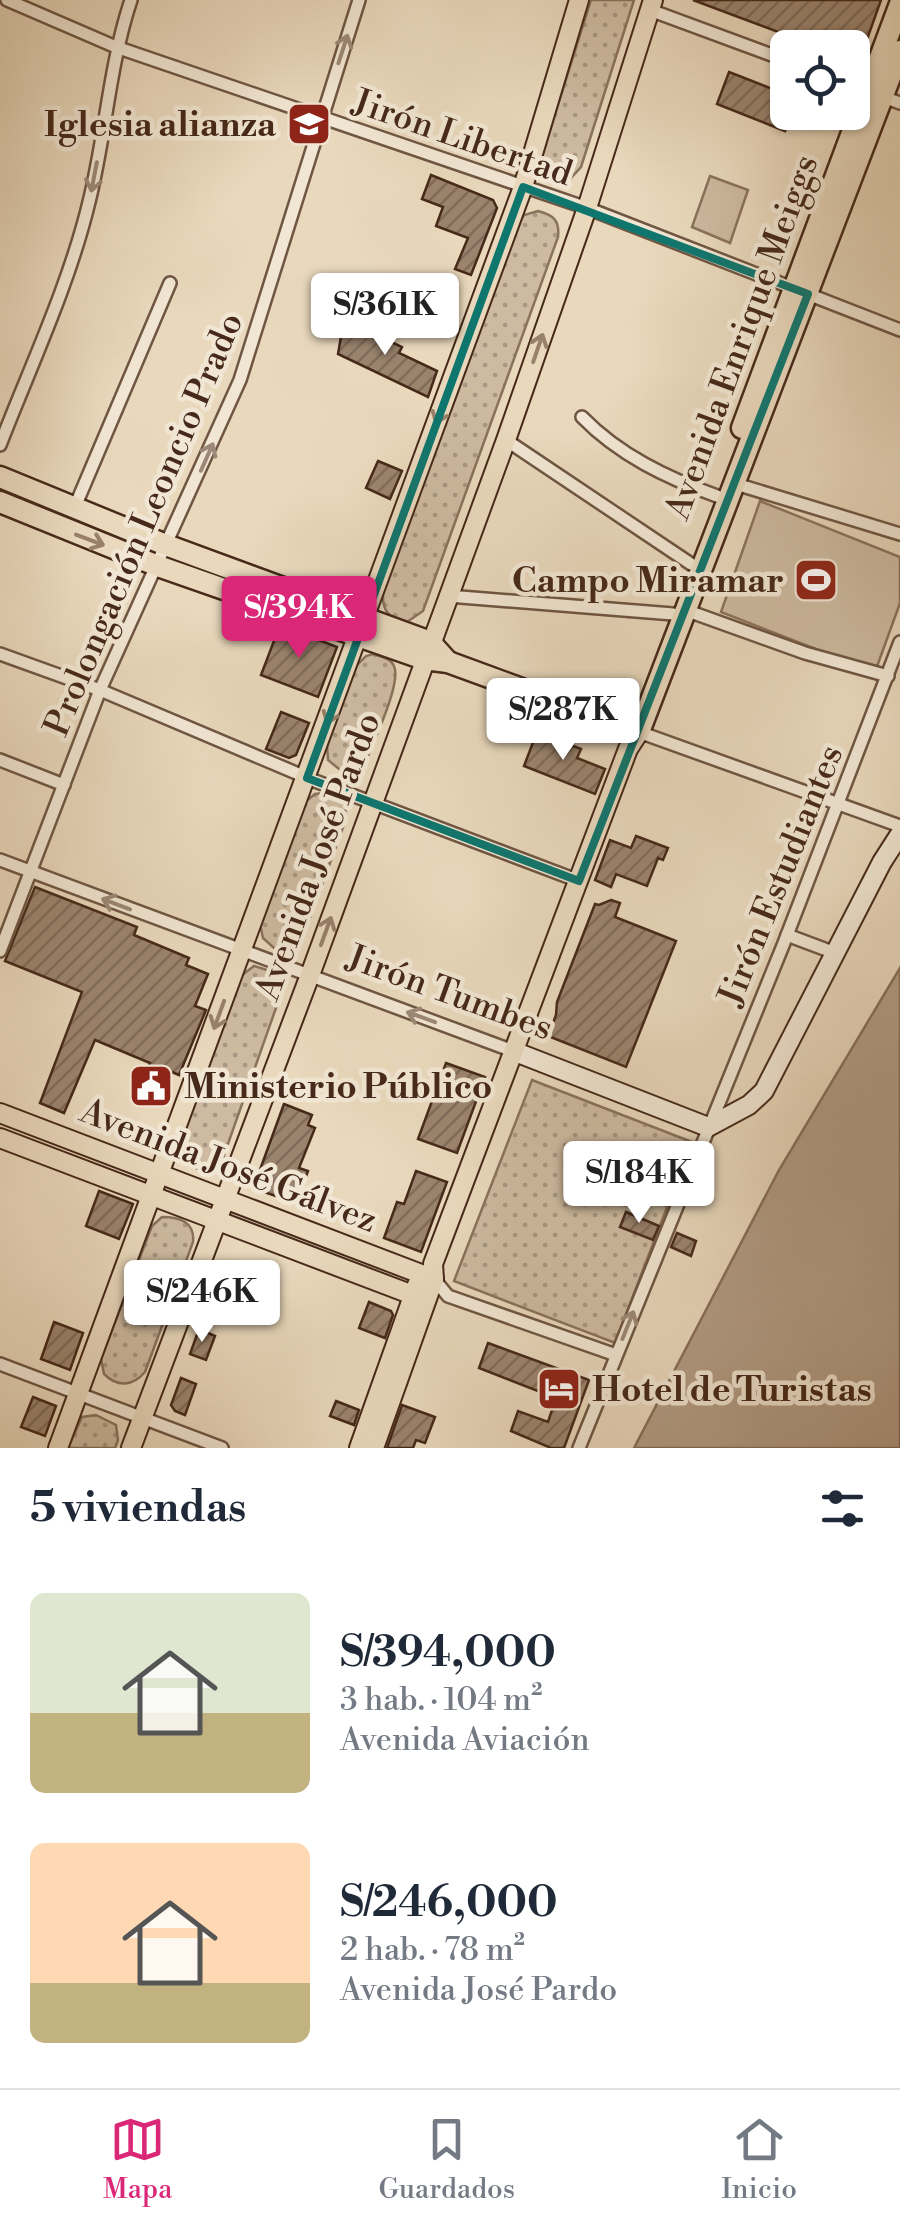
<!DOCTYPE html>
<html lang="es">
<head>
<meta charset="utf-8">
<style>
  :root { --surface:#fff; --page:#f6f6f7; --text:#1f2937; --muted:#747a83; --line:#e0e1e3; --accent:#db2777 }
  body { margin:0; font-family:"Libre Bodoni",serif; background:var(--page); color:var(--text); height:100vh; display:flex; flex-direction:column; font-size:38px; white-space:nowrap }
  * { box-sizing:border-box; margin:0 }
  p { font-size:32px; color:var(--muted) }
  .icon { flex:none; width:55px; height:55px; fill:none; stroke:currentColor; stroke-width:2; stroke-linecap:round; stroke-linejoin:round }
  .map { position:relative; height:1448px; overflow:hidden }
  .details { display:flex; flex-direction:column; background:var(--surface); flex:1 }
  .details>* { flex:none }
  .controls { position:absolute; left:770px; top:30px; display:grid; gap:20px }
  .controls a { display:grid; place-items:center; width:100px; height:100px; border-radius:15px; background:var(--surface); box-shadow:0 2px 8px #0004; font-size:50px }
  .price { position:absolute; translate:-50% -85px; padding:0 22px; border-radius:10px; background:#fff; color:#222; font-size:32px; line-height:65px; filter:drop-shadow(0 2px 5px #0008) }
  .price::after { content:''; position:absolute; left:50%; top:60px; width:30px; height:22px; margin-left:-15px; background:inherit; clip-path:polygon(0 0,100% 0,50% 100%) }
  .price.selected { background:var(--accent); color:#fff }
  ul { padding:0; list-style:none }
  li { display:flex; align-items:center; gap:30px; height:250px; padding:0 30px }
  li span { display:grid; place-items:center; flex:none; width:280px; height:200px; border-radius:15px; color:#555 }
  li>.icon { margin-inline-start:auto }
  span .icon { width:120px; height:120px; fill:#fffc; stroke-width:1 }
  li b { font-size:42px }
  h2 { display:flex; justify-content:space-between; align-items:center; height:120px; padding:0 30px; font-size:42px }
  .tabs { display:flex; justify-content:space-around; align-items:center; height:140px; border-top:2px solid var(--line); background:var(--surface); font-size:28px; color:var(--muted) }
  .tabs a { display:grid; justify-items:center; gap:5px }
  .tabs .selected { color:var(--accent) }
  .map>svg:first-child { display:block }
</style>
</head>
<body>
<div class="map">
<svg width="900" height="1448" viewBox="0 0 900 1448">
  <defs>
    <pattern id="park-dots" width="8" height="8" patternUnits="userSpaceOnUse" patternTransform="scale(2.5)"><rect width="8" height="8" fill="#cdbaa0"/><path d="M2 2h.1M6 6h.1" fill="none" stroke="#a89782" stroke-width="1.8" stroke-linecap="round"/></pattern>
    <pattern id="building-hatch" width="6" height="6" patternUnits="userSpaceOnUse" patternTransform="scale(2.5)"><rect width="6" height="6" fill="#9b846e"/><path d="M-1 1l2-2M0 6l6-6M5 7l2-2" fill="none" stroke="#806c5a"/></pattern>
  </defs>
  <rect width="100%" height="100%" fill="#e9d8bc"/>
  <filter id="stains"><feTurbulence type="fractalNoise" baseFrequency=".002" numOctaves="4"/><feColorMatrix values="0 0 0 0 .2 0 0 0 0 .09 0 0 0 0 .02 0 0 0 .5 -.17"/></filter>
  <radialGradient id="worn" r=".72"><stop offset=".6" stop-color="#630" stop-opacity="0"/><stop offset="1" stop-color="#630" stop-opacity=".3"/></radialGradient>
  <g fill="url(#park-dots)" stroke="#8a725c" stroke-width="2.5">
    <polygon points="591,0 634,0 581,167 569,180 554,179 542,167 541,159"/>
    <path d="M538,211c15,4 22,9 20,26l-135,374 -16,11c-18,-4 -25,-10 -24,-29l137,-372 4,-6z"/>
    <path d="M373,654c8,3 18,4 21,12 8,17 -21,76 -28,95l-7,7 -20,1 -11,-9 -1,-15 29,-79 10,-10z"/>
    <polygon points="323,793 333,795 345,804 346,819 303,937 290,948 274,948 263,938 260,924 305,802 315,794"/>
    <path d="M254,966l23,7 5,18 -59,167 -13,11c-17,2 -32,-6 -31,-24l62,-169z"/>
    <polygon points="532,1080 692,1142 615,1343 454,1281"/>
    <path d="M162,1217c18,0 33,5 31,25l-48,130c-12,14 -27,16 -41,2l-3,-15 51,-133z"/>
    <polygon points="96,1415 116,1425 118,1440 115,1448 68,1448 82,1417"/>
  </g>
  <g fill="#cdbaa0" stroke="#8a725c" stroke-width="2.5">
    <polygon points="710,176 748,190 730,243 692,227"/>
    <polygon points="760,501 900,557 900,603 875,672 721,612"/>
  </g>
  <polygon fill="#b29c85" stroke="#876e5a" stroke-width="2.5" points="900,968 900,1448 634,1448 779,1170"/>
  <g fill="url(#building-hatch)" stroke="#462919" stroke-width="2.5">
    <polygon points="693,0 881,0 854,76 852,48 821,48"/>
    <polygon points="729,72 788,95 788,112 792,112 785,131 717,104"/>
    <polygon points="431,175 493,200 497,208 471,275 455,269 468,238 436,226 443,207 422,199"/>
    <polygon points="344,319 402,347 399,353 437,371 428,397 338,354"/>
    <polygon points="378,461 402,471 390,499 366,488"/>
    <polygon points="280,625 337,647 318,697 261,675"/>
    <polygon points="281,712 309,723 296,755 289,758 266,749"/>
    <polygon points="537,732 581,749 577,758 605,769 595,794 524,766"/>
    <polygon points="636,836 668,848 663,860 658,858 647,886 616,874 611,887 595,880 610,840 631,848"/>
    <polygon points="35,887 137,927 134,935 189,958 186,965 208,974 195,1006 206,1010 179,1075 167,1070 154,1105 136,1099 150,1063 95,1040 64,1113 40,1103 82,992 5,961"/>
    <polygon points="611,900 620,903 615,917 676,941 626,1067 548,1036 556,1015 557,1002 595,904 599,905"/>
    <polygon points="446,1063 485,1077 457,1153 418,1139"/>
    <polygon points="284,1104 312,1115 308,1125 315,1128 299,1168 308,1171 296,1203 264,1192 257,1178"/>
    <polygon points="416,1171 447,1182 421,1252 384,1238 397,1202 404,1204"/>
    <polygon points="99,1191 133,1204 119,1239 86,1226"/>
    <polygon points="626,1212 659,1226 653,1240 620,1227"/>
    <polygon points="677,1233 696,1241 691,1256 671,1247"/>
    <polygon points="369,1302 391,1311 393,1315 385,1338 359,1328"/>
    <polygon points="54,1322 83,1333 70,1370 41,1359"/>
    <polygon points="199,1329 215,1336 206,1360 190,1354"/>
    <polygon points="488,1343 589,1380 564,1448 551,1448 511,1431 518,1411 548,1422 556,1398 479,1368"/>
    <polygon points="181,1378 196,1384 185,1415 175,1411 171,1405"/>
    <polygon points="33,1397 56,1406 45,1436 21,1427"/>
    <polygon points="336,1401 359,1410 354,1425 330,1416"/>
    <polygon points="402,1405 435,1417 425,1443 416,1440 413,1448 387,1448"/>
  </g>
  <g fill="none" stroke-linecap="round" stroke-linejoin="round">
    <defs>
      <g id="minor">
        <polyline points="7,0 116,47 587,208 900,330"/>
        <polyline points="650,10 788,61"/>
        <polyline points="852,85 900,103"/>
        <path d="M582,417c37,38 85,61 135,79"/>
        <polyline points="506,440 691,564"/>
        <path d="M0,445c31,-80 69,-160 89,-243 17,-68 20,-136 42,-202"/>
        <polyline points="736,484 900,534"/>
        <polyline points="74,509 170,283"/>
        <polyline points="448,596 673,614"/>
        <polyline points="688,611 805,653 888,676"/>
        <polyline points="0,654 100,690 315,781 579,881"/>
        <polyline points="639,732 900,826"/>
        <polyline points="0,760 64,785"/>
        <polyline points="0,860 513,1051"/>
        <polyline points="787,935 835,953"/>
        <polyline points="0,951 100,690 240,380 359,0"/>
        <polyline points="434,1279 448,1296 616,1355"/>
        <polyline points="0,1364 222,1448"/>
        <polyline points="579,1448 784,943 900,642"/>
      </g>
      <polyline id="secondary" points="513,1051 708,1127 749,1105 764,1091 882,862 900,834"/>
      <g id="primary">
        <polyline points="0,1113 434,1279"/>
        <polyline points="0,1138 426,1300"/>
        <polyline points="58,1448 523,187 579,0"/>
        <polyline points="131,1448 310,975 506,440 587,208 653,0"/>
        <polyline points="359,1448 417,1285"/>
        <polyline points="374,1448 434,1279 433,1264 628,749 639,732"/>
      </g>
      <g id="trunk">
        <polyline points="742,428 900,4"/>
        <polyline points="0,477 166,545 430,642 448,662"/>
        <polyline points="0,502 158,566 424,659 448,662 639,732 900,51"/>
      </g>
    </defs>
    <use href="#minor" stroke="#6f5542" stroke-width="16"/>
    <use href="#secondary" stroke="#462919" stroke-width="22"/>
    <use href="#primary" stroke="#462919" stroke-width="22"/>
    <use href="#trunk" stroke="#462919" stroke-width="25"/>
    <use href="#minor" stroke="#f1e6d3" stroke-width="11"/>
    <use href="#secondary" stroke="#f1e6d3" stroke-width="18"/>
    <use href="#primary" stroke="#e9d8bc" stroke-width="18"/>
    <use href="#trunk" stroke="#e9d8bc" stroke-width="20"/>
  </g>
  <defs><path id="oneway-shaft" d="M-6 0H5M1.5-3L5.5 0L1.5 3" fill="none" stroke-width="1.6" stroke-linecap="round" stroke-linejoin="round" transform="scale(2.5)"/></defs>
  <g stroke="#9c8876">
    <use href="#oneway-shaft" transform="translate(343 49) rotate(-72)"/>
    <use href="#oneway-shaft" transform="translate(94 177) rotate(101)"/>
    <use href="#oneway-shaft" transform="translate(207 457) rotate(-66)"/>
    <use href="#oneway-shaft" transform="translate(116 904) rotate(-159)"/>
    <use href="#oneway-shaft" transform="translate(421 1017) rotate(-160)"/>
    <use href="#oneway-shaft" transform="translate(628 1325) rotate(-68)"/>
  </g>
  <g stroke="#98806a">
    <use href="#oneway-shaft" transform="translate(538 348) rotate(-71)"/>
    <use href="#oneway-shaft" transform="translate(441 410) rotate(110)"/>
    <use href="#oneway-shaft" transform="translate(90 540) rotate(21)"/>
    <use href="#oneway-shaft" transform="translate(332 710) rotate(110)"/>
    <use href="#oneway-shaft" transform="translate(326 931) rotate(-70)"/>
    <use href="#oneway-shaft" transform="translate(219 1015) rotate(110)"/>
  </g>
  <path fill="none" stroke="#0f766e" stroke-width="8" stroke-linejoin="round" d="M523,187l285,107 -229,587 -272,-103z"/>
  <defs>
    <symbol id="school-square" viewBox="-11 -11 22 22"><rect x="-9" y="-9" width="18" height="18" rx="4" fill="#8f2418" stroke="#f1e6d3"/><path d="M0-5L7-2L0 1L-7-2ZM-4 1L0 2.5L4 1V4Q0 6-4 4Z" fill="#fff"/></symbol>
    <symbol id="stadium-square" viewBox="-11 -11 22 22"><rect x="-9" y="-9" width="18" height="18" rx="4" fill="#8f2418" stroke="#f1e6d3"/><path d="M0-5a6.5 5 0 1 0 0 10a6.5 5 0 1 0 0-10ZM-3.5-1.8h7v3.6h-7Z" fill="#fff"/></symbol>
    <symbol id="civic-square" viewBox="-11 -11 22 22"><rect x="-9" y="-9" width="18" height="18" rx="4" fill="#8f2418" stroke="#f1e6d3"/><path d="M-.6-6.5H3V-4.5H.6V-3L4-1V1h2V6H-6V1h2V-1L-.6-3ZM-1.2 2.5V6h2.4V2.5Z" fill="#fff"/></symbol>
    <symbol id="hotel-square" viewBox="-11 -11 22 22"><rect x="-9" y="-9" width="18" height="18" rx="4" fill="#8f2418" stroke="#f1e6d3"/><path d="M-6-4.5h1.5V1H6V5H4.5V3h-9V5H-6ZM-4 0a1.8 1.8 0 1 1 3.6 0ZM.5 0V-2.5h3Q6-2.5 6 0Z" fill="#fff"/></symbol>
  </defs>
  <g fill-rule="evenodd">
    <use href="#school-square" x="284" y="99" width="50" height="50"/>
    <use href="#stadium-square" x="791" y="555" width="50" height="50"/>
    <use href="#civic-square" x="126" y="1061" width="50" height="50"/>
    <use href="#hotel-square" x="534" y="1364" width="50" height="50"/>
  </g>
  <g text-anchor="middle" stroke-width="9" stroke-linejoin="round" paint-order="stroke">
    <g font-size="35" font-weight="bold" fill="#462919" stroke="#f1e6d3" text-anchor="end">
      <text x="276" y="136">Iglesia alianza</text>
      <text x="784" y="592">Campo Miramar</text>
      <text x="184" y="1098" text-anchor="start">Ministerio Público</text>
      <text x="592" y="1401" text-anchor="start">Hotel de Turistas</text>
    </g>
    <g font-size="35" fill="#462919" stroke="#f1e6d3">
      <text transform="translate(463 137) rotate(19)" y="12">Jirón Libertad</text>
      <text transform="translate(741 337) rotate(-70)" y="12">Avenida Enrique Meiggs</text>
      <text transform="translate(143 524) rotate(-67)" y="12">Prolongación Leoncio Prado</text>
      <text transform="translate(317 856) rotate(-70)" y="12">Avenida José Pardo</text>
      <text transform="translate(780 875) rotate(-68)" y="12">Jirón Estudiantes</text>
      <text transform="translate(450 992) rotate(20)" y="12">Jirón Tumbes</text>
      <text transform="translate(229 1165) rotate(21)" y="12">Avenida José Gálvez</text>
    </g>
  </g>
  <rect width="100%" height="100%" filter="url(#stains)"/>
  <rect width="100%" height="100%" fill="url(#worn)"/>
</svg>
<div class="controls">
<a><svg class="icon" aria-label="locate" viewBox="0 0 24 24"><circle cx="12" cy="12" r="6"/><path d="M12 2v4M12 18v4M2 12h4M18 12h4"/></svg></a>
</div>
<b class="price" style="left:385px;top:358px">S/361K</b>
<b class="price selected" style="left:299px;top:661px">S/394K</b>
<b class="price" style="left:563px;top:763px">S/287K</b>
<b class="price" style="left:639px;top:1226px">S/184K</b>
<b class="price" style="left:202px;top:1345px">S/246K</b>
</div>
<section class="details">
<h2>5 viviendas<svg class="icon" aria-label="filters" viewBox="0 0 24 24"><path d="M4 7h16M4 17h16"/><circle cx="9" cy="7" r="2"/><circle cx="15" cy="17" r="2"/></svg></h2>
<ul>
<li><span style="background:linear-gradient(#dfe7d0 60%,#c2b280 0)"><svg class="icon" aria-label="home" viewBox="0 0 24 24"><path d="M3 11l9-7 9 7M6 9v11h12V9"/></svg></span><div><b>S/394,000</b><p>3 hab. · 104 m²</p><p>Avenida Aviación</p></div></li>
<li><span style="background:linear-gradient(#ffd9b3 70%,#c2b280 0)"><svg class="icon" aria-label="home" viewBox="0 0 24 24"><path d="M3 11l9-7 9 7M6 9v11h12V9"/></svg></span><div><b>S/246,000</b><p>2 hab. · 78 m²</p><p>Avenida José Pardo</p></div></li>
</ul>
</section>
<nav class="tabs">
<a class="selected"><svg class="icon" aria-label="map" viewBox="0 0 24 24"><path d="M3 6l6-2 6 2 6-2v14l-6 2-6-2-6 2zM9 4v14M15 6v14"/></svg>Mapa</a>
<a><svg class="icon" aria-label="saved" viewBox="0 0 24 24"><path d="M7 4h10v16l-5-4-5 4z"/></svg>Guardados</a>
<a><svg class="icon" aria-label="home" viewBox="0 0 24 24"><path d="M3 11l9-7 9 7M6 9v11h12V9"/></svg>Inicio</a>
</nav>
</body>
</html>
